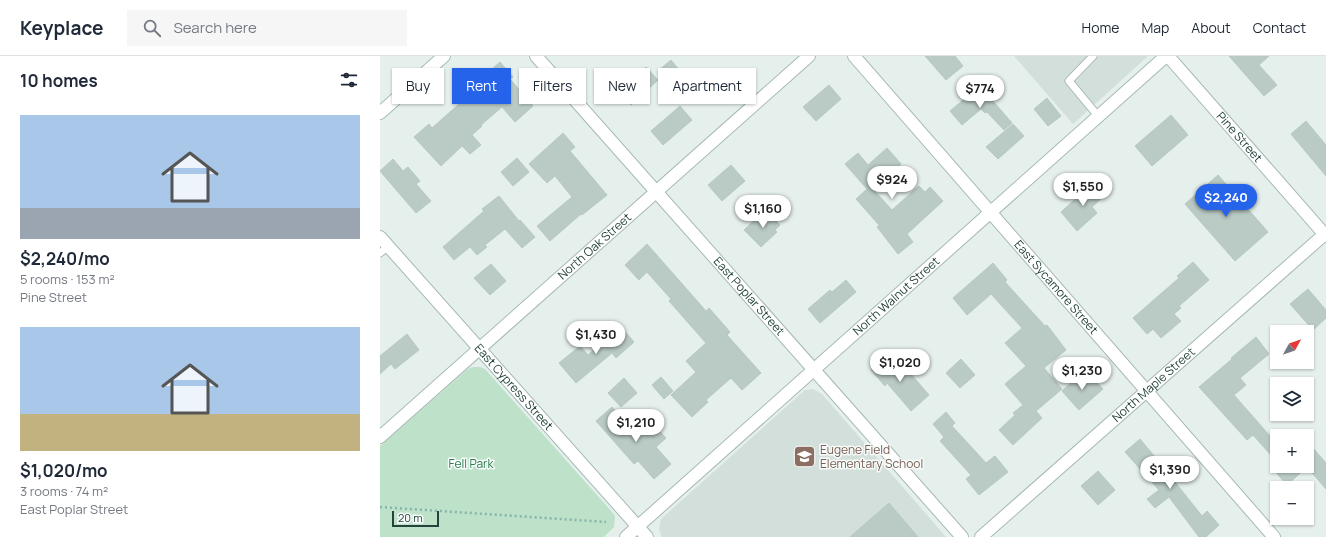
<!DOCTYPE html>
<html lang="en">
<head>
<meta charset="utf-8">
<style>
  :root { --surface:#fff; --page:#f6f6f7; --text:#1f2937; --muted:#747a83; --line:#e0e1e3; --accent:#2563eb }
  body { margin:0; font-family:Manrope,sans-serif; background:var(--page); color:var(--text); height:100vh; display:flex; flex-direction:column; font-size:15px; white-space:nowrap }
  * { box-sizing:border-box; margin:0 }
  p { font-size:13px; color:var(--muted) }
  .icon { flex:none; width:22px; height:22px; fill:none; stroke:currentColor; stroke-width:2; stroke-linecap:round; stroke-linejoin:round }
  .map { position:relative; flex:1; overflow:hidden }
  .panel { display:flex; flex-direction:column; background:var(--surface); width:380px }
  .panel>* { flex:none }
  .banner { position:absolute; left:12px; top:12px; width:380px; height:36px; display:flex; gap:8px }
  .needle { width:26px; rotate:50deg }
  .tools { position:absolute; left:890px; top:269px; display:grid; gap:8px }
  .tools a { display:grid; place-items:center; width:44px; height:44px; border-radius:0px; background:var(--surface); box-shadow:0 1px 3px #0004; font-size:20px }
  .scale { position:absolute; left:12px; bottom:10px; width:47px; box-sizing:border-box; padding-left:4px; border:2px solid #23433c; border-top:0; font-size:11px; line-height:14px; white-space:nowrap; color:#23433c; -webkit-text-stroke:3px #f7fbf9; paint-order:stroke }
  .price { position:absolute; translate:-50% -34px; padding:0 9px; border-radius:14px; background:#fff; color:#222; font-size:13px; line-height:26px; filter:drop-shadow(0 1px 2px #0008) }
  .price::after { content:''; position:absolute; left:50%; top:24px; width:12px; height:9px; margin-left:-6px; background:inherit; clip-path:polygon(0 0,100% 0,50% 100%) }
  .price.on { background:var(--accent); color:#fff }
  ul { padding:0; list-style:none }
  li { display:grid; align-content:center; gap:8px; height:212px; padding:0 20px }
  li span { display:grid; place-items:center; height:124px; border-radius:0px; color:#555 }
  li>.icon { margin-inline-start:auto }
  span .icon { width:72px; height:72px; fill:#fffc; stroke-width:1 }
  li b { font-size:17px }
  h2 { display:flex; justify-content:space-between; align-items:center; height:48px; padding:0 20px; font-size:17px }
  .tag { padding:0 14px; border-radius:0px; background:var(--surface); box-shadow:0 1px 3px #0004; font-size:14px; line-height:36px }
  .tag.on { background:var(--accent); color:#fff }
  header { display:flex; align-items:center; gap:24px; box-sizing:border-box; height:56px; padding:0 20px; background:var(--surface); border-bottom:1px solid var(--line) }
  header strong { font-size:19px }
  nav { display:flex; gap:22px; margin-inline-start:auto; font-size:14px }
  .search { width:280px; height:36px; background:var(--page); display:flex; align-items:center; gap:10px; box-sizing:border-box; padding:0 14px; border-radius:0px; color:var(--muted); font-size:15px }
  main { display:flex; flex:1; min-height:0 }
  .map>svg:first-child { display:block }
</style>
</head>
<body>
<header>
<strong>Keyplace</strong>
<div class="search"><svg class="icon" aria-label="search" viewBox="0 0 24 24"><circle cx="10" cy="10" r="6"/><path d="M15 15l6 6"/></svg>Search here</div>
<nav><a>Home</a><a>Map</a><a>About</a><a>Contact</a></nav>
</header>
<main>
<section class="panel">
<h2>10 homes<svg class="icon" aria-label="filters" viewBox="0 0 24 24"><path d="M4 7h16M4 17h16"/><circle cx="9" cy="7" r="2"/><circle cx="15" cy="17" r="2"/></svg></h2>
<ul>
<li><span style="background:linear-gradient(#a9c7e8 75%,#9aa5b1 0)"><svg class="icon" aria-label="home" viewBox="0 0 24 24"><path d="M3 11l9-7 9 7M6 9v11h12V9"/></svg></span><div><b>$2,240/mo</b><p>5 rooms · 153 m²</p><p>Pine Street</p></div></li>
<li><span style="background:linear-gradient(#a9c7e8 70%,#c2b280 0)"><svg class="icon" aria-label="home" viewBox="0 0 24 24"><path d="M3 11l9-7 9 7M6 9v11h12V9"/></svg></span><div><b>$1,020/mo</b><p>3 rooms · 74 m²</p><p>East Poplar Street</p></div></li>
</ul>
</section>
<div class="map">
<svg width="946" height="481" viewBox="0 0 946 481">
  <rect width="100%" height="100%" fill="#e5efec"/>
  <g fill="#d3dfdb">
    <polygon points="634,0 768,0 693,68"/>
    <polygon points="433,333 442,338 566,481 282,481 279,473 281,463 425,334"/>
  </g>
  <polygon fill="#bee1ca" points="93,311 100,311 105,313 232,456 235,460 234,471 224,481 0,481 0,390 88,313"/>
  <g fill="#bacac5" stroke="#b7c9c3">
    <polygon points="545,0 575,0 583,10 566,24"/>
    <polygon points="849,0 889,0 879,9 897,29 884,40"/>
    <polygon points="291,4 300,15 288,25 279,14"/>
    <polygon points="120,6 133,21 130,23 153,50 135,66 122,51 101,69 102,70 92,79 101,89 90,98 82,90 61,110 34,81 49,68 52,72 88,40 90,42 109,25 104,20"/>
    <polygon points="266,11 278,24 251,49 239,36"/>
    <polygon points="334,22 345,35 336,43 324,30"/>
    <polygon points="449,29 461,43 436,65 423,51"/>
    <polygon points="600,30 632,67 624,74 607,56 605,57 601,53 582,69 570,55"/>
    <polygon points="667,42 681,60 668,70 654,53"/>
    <polygon points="300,50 312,64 283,89 271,75"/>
    <polygon points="791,59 808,79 772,110 755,90"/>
    <polygon points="926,65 946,89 946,120 911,78"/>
    <polygon points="633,68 644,80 618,103 606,91"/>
    <polygon points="183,77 195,91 190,95 227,139 202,159 201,158 170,185 157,170 192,141 175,120 167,127 149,108"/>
    <polygon points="507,92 521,108 492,132 512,154 539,130 545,136 550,131 563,145 527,178 533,186 518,198 497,171 499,169 476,143 487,133 465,108 478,97 488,109"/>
    <polygon points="137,102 149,116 133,130 121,116"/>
    <polygon points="13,103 23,115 28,111 40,125 36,128 51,145 36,157 0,115"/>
    <polygon points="351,109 365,125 342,145 328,129"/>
    <polygon points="838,119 888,176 855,205 805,148"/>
    <polygon points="713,127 724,140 712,151 717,157 697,175 681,156"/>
    <polygon points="119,140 139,165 140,164 155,181 142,192 125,173 105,189 107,191 97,199 90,191 74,204 63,191 104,155 102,153"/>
    <polygon points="385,154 400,169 395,174 397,176 381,191 364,174"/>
    <polygon points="267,188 326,255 329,252 350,276 347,279 381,317 362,334 351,322 326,344 328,346 312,361 291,339 316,316 306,305 326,287 289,245 291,243 267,216 259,224 245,209"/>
    <polygon points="813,206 829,224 799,250 801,252 794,258 801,265 781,282 773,273 767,278 753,262 799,222 797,220"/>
    <polygon points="613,207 627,224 625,226 665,270 667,269 686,294 664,312 682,333 656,355 662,362 633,389 619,374 635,359 633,357 643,349 625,328 646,310 625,287 642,272 611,238 587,259 573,242"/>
    <polygon points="111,208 126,225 110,239 94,222"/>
    <polygon points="466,224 476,236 440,267 428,253 450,234 452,236"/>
    <polygon points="928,233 946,254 946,262 933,274 910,248"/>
    <polygon points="240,270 254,286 236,302 232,297 196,327 179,307 200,290 208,299"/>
    <polygon points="27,278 39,294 15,313 11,308 0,318 0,300"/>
    <polygon points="876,281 889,298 860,322 866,329 854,339 897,388 897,406 873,379 867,384 819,331 852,303 851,302"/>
    <polygon points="507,299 527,320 530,317 549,339 531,355 507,327 505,330 491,314"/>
    <polygon points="581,303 595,319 580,332 566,317"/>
    <polygon points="702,317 709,324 712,321 723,333 699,354 682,335"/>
    <polygon points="281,321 293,335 284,343 272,329"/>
    <polygon points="244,322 257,337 241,351 228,337"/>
    <polygon points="232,351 257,380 272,367 286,382 276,391 291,408 274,423 258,405 254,408 216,365"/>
    <polygon points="566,356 575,367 572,370 606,407 615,400 628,416 599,439 586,423 591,419 560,385 564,381 553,368"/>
    <polygon points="760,383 780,407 822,460 827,455 839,469 826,481 819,481 789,441 775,452 767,443 779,434 745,396"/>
    <polygon points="927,385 946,407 946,433 927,411 907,429 890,410 927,410"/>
    <polygon points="718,415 735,434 718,449 701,430"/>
    <polygon points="509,447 538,481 470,481"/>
  </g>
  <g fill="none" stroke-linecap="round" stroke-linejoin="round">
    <defs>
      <g id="service">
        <polyline points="713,0 689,25 718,60"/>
        <polyline points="0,197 8,191"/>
      </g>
      <g id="minor">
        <path id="s1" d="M156,0l426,481"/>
        <path id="s2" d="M474,0l420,481"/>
        <path id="s3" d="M0,181l267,300"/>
        <path id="s4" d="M0,381l429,-381"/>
        <path id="s5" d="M246,481l540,-481"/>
        <path id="s6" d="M601,481l345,-304"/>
      </g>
      <g id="tertiary">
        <path id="s7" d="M788,0l158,180"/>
      </g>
      <polyline id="secondary" points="0,57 64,0"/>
    </defs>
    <use href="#service" stroke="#a7b8b4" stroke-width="9"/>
    <use href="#minor" stroke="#a7b8b4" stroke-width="14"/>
    <use href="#tertiary" stroke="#a7b8b4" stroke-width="14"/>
    <use href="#secondary" stroke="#a3bcb5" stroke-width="14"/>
    <polyline stroke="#84b4a9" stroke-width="2.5" stroke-dasharray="2 3" stroke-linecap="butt" points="0,451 226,466"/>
    <use href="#service" stroke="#fff" stroke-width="7"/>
    <use href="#minor" stroke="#fff" stroke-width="12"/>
    <use href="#tertiary" stroke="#fff" stroke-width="12"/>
    <use href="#secondary" stroke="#fff" stroke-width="12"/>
  </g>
  <defs>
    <symbol id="school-square" viewBox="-11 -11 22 22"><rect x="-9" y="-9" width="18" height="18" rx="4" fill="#8d6e63" stroke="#f7fbf9"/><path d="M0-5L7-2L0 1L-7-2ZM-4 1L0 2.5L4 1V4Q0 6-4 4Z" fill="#fff"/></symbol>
  </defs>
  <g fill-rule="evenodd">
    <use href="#school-square" x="412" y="388" width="25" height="25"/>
  </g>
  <g text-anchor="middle" stroke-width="3" stroke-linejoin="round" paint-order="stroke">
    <g font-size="12" fill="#23433c" stroke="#f7fbf9">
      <text dy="4" stroke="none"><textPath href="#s7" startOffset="108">Pine Street</textPath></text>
      <text dy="4" stroke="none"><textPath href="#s4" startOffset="287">North Oak Street</textPath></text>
      <text dy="4" stroke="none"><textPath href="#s2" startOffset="307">East Sycamore Street</textPath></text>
      <text dy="4" stroke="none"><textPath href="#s1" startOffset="321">East Poplar Street</textPath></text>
      <text dy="4" stroke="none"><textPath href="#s5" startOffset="362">North Walnut Street</textPath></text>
      <text dy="4" stroke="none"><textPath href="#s6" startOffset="230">North Maple Street</textPath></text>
      <text dy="4" stroke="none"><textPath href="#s3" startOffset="201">East Cypress Street</textPath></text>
    </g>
    <g font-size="12" fill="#785e54" stroke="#f7fbf9" text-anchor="start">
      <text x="440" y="398">Eugene Field<tspan x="440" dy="14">Elementary School</tspan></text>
    </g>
    <g font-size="12" fill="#2a7c50" stroke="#f7fbf9">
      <text x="91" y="412">Fell Park</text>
    </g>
  </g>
</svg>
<div class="tools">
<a><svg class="needle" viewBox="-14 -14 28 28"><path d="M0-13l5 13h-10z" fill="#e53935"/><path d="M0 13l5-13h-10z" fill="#747a83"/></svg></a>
<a><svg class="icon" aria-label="layers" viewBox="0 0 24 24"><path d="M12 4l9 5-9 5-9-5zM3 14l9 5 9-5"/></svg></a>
<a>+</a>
<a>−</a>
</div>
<div class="scale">20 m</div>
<b class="price" style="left:600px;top:53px">$774</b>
<b class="price" style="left:512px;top:144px">$924</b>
<b class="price" style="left:703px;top:151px">$1,550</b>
<b class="price on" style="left:846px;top:162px">$2,240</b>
<b class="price" style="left:383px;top:173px">$1,160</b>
<b class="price" style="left:216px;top:299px">$1,430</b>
<b class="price" style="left:520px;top:327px">$1,020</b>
<b class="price" style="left:702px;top:335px">$1,230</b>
<b class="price" style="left:256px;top:387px">$1,210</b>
<b class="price" style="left:790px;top:434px">$1,390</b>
<div class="banner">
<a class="tag">Buy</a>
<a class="tag on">Rent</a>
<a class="tag">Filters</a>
<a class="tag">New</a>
<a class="tag">Apartment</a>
</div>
</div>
</main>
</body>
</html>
